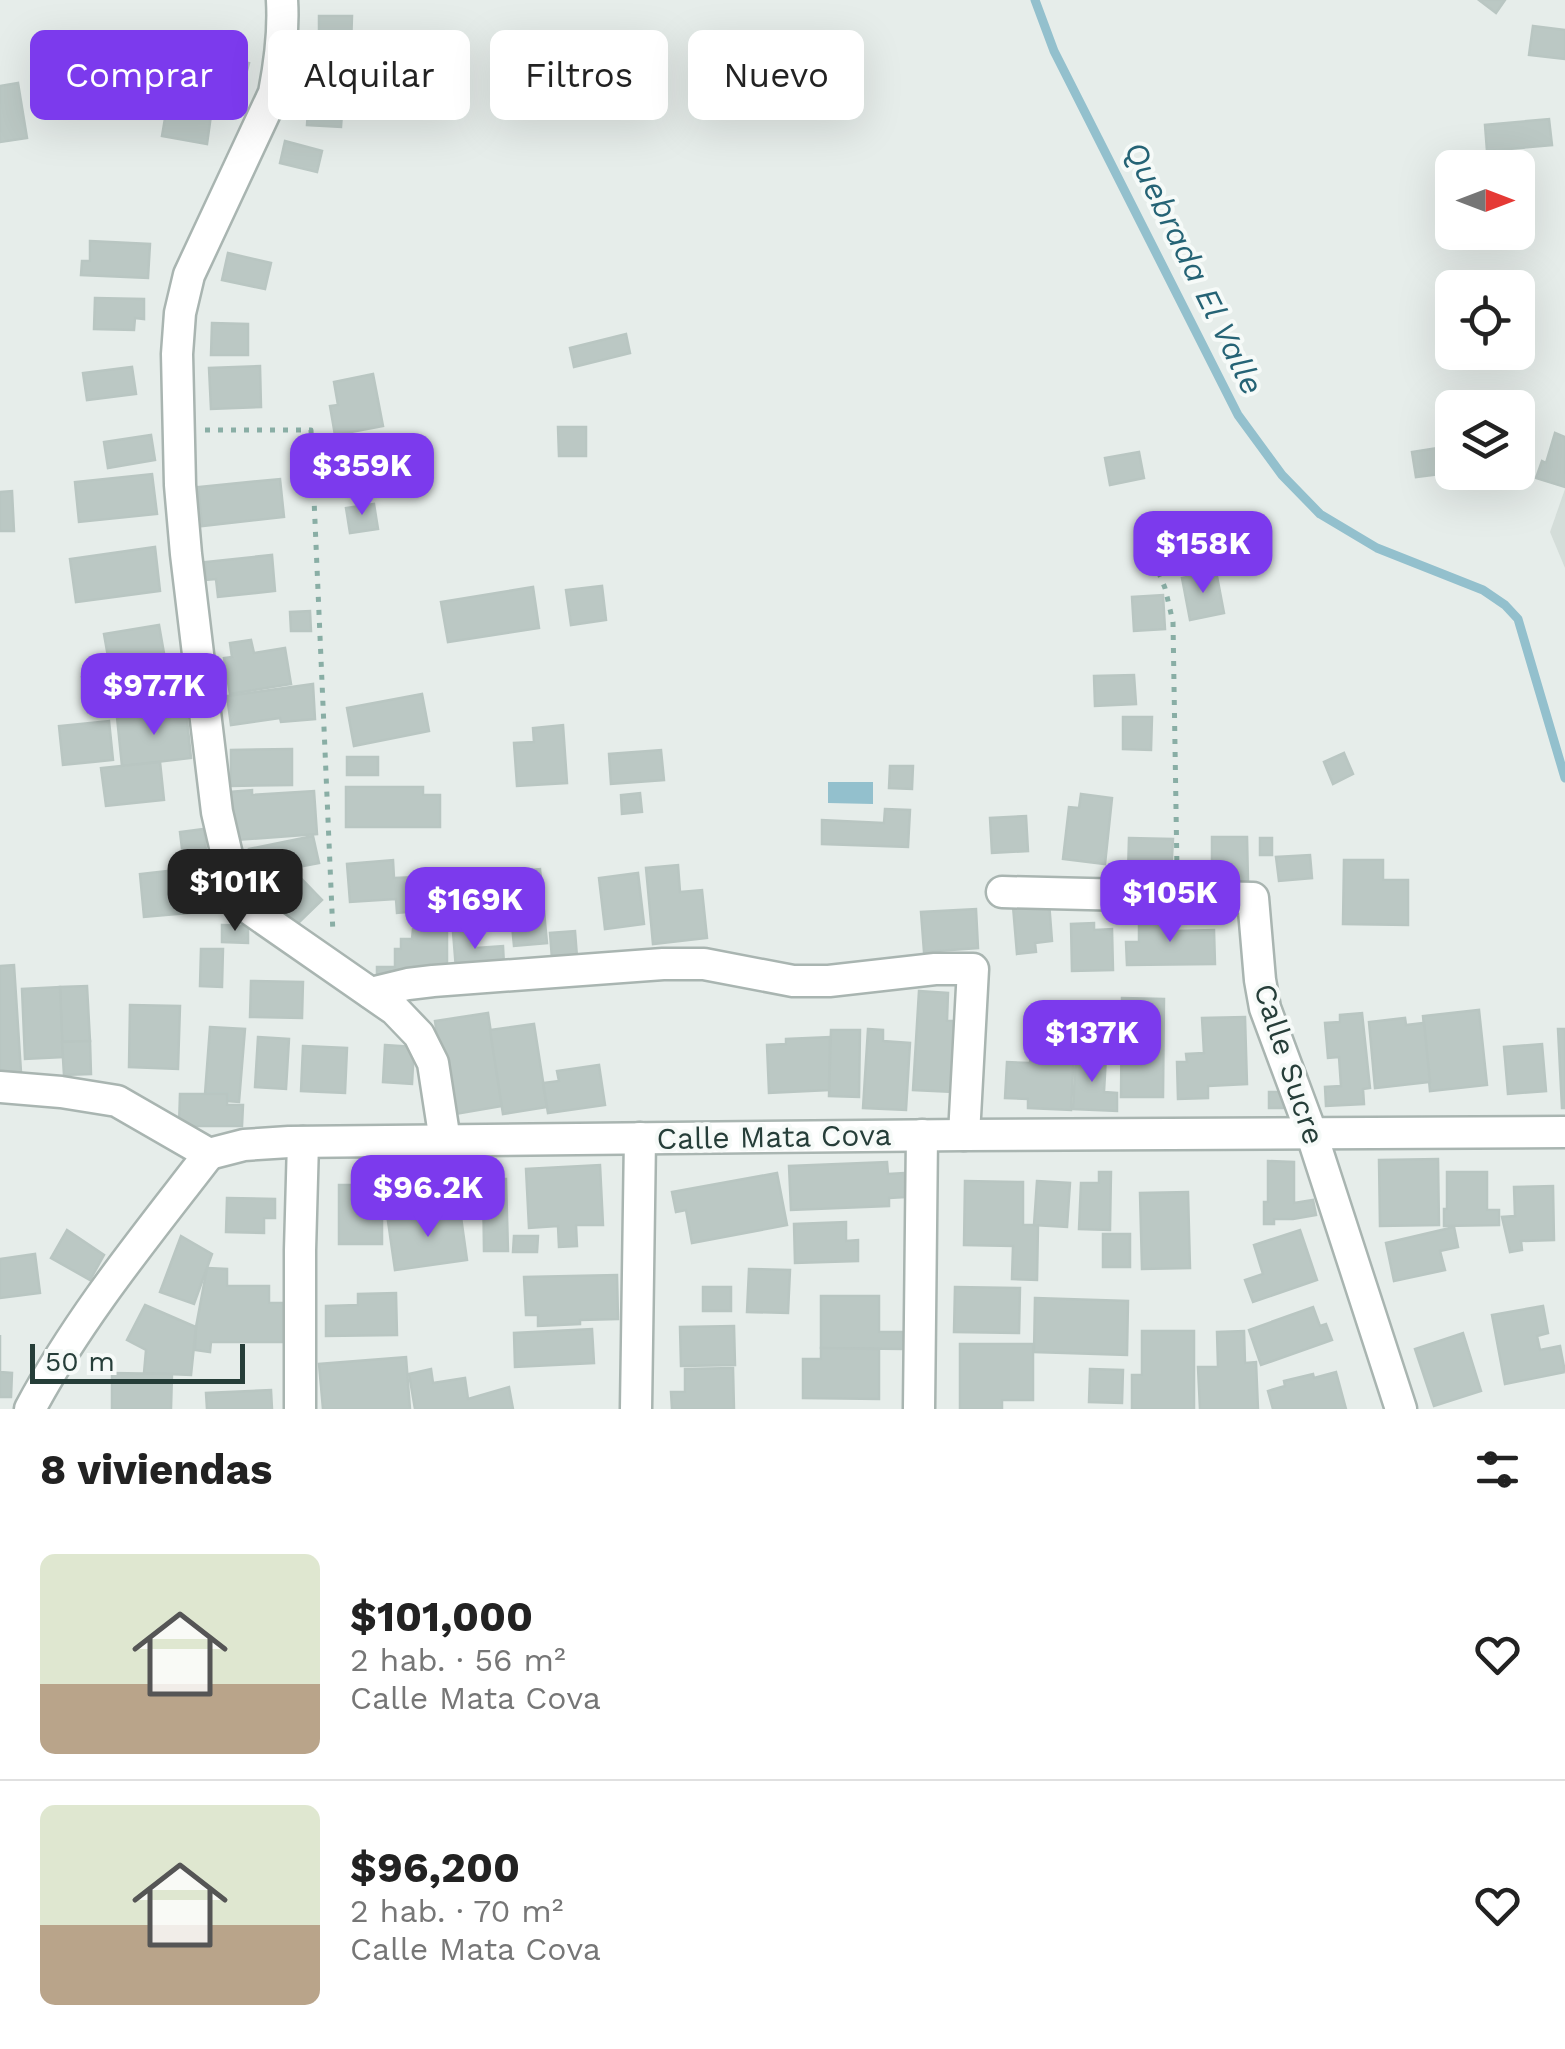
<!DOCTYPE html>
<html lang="es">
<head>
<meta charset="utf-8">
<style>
  :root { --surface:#fff; --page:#f6f6f6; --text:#222; --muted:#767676; --line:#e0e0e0; --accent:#7c3aed }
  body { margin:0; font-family:"Work Sans",sans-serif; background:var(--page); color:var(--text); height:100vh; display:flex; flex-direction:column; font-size:38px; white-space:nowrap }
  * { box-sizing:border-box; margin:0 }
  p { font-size:32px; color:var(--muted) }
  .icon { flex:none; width:55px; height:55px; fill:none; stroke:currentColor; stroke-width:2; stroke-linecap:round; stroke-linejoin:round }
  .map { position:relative; height:1409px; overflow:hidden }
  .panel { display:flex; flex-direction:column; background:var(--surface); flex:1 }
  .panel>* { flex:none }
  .guide { position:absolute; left:30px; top:30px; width:1000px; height:90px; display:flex; gap:20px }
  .needle { width:65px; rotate:90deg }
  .buttons { position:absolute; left:1435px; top:150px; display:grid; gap:20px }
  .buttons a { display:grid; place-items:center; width:100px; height:100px; border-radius:15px; background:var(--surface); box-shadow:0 10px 40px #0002; font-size:50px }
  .scale { position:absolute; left:30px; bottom:25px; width:215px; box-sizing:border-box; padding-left:10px; border:5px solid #263e39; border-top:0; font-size:28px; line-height:35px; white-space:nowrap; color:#263e39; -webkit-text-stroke:8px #f6faf8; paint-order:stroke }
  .price { position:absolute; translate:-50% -85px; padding:0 22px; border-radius:20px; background:var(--accent); color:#fff; font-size:32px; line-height:65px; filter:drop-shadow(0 2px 5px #0008) }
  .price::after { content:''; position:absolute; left:50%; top:60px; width:30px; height:22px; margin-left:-15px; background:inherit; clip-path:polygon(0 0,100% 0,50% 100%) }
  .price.on { background:#222; color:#fff }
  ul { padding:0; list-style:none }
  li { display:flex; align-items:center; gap:30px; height:250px; padding:0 40px }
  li+li { border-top:2px solid var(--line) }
  li span { display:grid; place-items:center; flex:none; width:280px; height:200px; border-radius:15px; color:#555 }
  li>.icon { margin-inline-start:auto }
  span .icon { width:120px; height:120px; fill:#fffc; stroke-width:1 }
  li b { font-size:42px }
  h2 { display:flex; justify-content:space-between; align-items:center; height:120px; padding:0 40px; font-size:42px }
  .tag { padding:0 35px; border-radius:15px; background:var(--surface); box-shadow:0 10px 40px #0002; font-size:35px; line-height:90px }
  .tag.on { background:var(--accent); color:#fff }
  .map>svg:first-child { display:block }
</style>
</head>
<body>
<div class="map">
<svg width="1565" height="1409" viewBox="0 0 1565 1409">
  <rect width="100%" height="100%" fill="#e6edea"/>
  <polygon fill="#d4ddd9" points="1565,489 1565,568 1550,532"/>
  <polygon fill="#93c0cd" points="828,782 873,782 873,804 828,803"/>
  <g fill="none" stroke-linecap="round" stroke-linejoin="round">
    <polyline stroke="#93c0cd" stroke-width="9" points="1035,0 1054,51 1238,415 1282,475 1320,514 1377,548 1483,590 1505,605 1518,619 1565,778"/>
  </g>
  <g fill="#bbc8c4" stroke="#b9c6c2" stroke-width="2.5">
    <polygon points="1479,0 1505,0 1496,13"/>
    <polygon points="319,16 352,16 351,46 319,46"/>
    <polygon points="1533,26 1565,30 1565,59 1529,55"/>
    <polygon points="195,48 249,63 239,100 185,85"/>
    <polygon points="311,69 345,72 341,127 307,125"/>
    <polygon points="18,83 27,138 0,142 0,86"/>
    <polygon points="168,101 212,108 207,144 162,136"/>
    <polygon points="1549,119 1552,145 1487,151 1485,125"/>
    <polygon points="285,141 322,151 317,172 280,163"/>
    <polygon points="90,241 150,244 148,278 81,275 82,261 90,261"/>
    <polygon points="228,253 271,263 265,289 222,280"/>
    <polygon points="95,298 144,299 144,319 135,318 134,330 94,329"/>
    <polygon points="212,323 248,324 248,355 211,355"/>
    <polygon points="626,334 630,353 574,367 570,348"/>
    <polygon points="260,366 261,407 211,409 209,368"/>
    <polygon points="132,367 136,394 87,400 83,373"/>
    <polygon points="373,374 383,426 335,435 330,406 338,405 334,382"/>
    <polygon points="558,427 586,427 586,456 559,456"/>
    <polygon points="1555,433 1565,437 1565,487 1536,478 1542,461 1546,463"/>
    <polygon points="151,435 155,460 108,468 104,442"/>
    <polygon points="1438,448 1441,474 1416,477 1412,452"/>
    <polygon points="1139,452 1144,478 1110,485 1105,458"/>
    <polygon points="152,474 157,514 79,522 75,482"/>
    <polygon points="280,479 284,517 202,526 198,487"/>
    <polygon points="12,491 14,531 0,531 0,492"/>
    <polygon points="374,504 378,529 350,533 346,508"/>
    <polygon points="1187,534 1191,554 1168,558 1164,538"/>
    <polygon points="155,547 160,591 76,602 70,559"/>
    <polygon points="272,555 275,591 218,597 216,579 206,580 205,562"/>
    <polygon points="1216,571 1224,613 1190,620 1182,578"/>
    <polygon points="602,586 606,620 571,625 566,590"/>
    <polygon points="533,587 539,628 448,642 441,602"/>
    <polygon points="1163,595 1165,629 1134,631 1132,597"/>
    <polygon points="310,611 311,631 291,631 290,612"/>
    <polygon points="159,625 165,659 110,668 104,634"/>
    <polygon points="251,640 254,653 285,648 291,684 230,694 224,658 232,657 230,643"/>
    <polygon points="178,662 184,696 88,712 82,677"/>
    <polygon points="1134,675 1136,704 1095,706 1094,676"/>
    <polygon points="313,684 315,719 281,722 280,718 231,725 227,696"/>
    <polygon points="422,694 429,731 354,746 347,708"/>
    <polygon points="186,710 191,758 122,766 117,717"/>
    <polygon points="1123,717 1152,717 1151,750 1123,749"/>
    <polygon points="109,721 113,760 63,765 59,726"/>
    <polygon points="563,725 567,783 517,786 514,743 534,742 533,728"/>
    <polygon points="292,749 292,785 231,786 231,750"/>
    <polygon points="661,750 664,780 611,784 609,754"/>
    <polygon points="1344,753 1353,774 1333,784 1324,762"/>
    <rect x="347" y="757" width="31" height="18"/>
    <polygon points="160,762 164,800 106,806 101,768"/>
    <polygon points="890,766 913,766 912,789 889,788"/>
    <polygon points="346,787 423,787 423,795 440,795 440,827 346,827"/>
    <polygon points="252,790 252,795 314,791 317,834 236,840 230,792"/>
    <polygon points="640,793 642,812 622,814 621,795"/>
    <polygon points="1081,794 1112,798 1105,864 1063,859 1069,807 1079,808"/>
    <polygon points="885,809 910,810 908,847 822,844 822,820 884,823"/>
    <polygon points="1026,816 1028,851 992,853 990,818"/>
    <polygon points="204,829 207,862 184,865 180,832"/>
    <polygon points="313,836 319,863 298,867 286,876 256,883 249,849"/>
    <polygon points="1212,837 1247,837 1248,881 1212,882"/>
    <polygon points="1129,838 1173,839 1171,875 1128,874"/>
    <rect x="1260" y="838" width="12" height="17"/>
    <polygon points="1310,855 1312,878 1279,881 1276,857"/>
    <polygon points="393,860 394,878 416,877 418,911 397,913 396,899 350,902 347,864"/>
    <polygon points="1344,860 1383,860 1383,880 1408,880 1408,925 1343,924"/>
    <polygon points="678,865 680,892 702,890 707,938 653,944 646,868"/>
    <polygon points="195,868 199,912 144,917 140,874"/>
    <polygon points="540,869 547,943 514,946 507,872"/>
    <polygon points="294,871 322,900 293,928 265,900"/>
    <polygon points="638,873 644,924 605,929 599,878"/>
    <polygon points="420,879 444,880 444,911 447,911 447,972 377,979 377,967 395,967 395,949 401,949 401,939 412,939 413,929 419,929"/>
    <polygon points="1049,902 1052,941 1035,943 1036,952 1017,954 1013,906"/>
    <polygon points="976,909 978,948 924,952 921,912"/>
    <polygon points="1173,918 1173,931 1214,930 1215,964 1127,965 1126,942 1139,942 1139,919"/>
    <polygon points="1094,923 1094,930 1112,929 1113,970 1072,971 1071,924"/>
    <polygon points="222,925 248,926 248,943 222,942"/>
    <polygon points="475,930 476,948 503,946 504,965 456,969 453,932"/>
    <polygon points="575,931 577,957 552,959 550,933"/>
    <polygon points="201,949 223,949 222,987 200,986"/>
    <polygon points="14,965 21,1072 0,1073 0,966"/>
    <polygon points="251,981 303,982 302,1018 250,1017"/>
    <polygon points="87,986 90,1041 62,1042 60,987"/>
    <polygon points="60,987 63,1057 25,1059 22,989"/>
    <polygon points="919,991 948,993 947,1021 957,1021 953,1092 913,1090"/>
    <polygon points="1122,998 1164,999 1163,1097 1121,1097"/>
    <polygon points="130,1005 180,1006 178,1069 129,1067"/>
    <polygon points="1479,1010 1487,1085 1430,1091 1423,1016"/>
    <polygon points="488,1013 502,1106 449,1115 435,1021"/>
    <polygon points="1362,1013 1370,1088 1363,1089 1364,1104 1326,1106 1325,1087 1341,1086 1339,1057 1328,1058 1325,1023 1340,1022 1340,1015"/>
    <polygon points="1245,1017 1247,1084 1208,1086 1208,1098 1178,1099 1177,1062 1187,1062 1186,1054 1204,1053 1202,1018"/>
    <polygon points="1405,1018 1406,1025 1424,1023 1430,1082 1375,1088 1369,1022"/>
    <polygon points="534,1024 547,1107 503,1114 490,1030"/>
    <polygon points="210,1027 245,1029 239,1102 227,1101 227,1094 205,1094"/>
    <polygon points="1033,1028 1075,1030 1071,1110 1028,1108 1028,1099 1005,1098 1007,1062 1030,1063"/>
    <polygon points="868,1029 883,1030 883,1041 910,1043 906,1110 863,1108"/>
    <polygon points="1558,1029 1565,1029 1565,1108 1562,1108"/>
    <polygon points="831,1030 860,1030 859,1097 829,1096"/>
    <polygon points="258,1037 289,1039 286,1089 255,1087"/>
    <polygon points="830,1037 829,1090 769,1093 767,1045 786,1044 786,1039"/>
    <polygon points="90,1041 91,1074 64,1075 62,1042"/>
    <polygon points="1542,1044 1546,1091 1508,1094 1504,1047"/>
    <polygon points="385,1045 414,1047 412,1084 383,1082"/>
    <polygon points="303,1046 347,1048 345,1093 301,1091"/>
    <polygon points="1076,1055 1106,1056 1104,1092 1117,1093 1117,1111 1073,1109"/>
    <polygon points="599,1065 605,1105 548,1113 543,1083 559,1081 557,1071"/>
    <rect x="1269" y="1092" width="15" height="16"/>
    <polygon points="180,1094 227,1094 227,1105 243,1105 242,1126 179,1126"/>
    <polygon points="1438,1159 1439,1225 1380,1226 1379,1160"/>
    <polygon points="1268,1161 1294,1162 1294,1203 1313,1200 1316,1215 1293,1219 1274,1219 1274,1224 1264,1224 1264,1202 1268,1202"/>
    <polygon points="887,1162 888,1174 904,1173 905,1197 889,1198 889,1206 791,1210 789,1166"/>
    <polygon points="600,1165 603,1225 576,1225 577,1246 559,1247 558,1226 529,1228 526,1169"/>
    <polygon points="1099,1172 1111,1172 1110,1230 1079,1229 1081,1183 1099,1183"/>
    <polygon points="1447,1172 1487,1172 1487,1210 1499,1210 1499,1225 1444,1226 1444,1209 1447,1209"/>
    <polygon points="777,1173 787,1225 692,1243 686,1210 676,1212 672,1192"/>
    <polygon points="483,1179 506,1179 508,1251 484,1251"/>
    <polygon points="965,1181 1023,1182 1023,1225 1038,1225 1037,1280 1012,1279 1013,1246 964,1245"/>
    <polygon points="1037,1181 1070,1183 1067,1227 1034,1225"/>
    <rect x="339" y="1185" width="43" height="59"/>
    <polygon points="1553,1186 1554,1240 1521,1241 1522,1250 1510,1252 1502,1217 1515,1216 1514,1187"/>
    <polygon points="1188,1192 1190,1268 1142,1269 1140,1193"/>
    <polygon points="227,1198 275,1199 275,1218 264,1218 264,1233 226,1232"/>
    <polygon points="460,1210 467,1260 395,1270 388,1221"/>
    <polygon points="846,1222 846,1241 858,1240 858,1261 795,1263 794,1224"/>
    <polygon points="1454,1227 1458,1247 1440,1251 1445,1270 1394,1281 1386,1243"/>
    <polygon points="67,1230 104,1255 90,1280 51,1258"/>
    <polygon points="1300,1230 1317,1280 1253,1302 1245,1280 1263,1274 1254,1245"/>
    <rect x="1103" y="1234" width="27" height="33"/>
    <polygon points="181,1236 212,1254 194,1304 160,1292"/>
    <polygon points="514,1236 538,1236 537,1252 513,1252"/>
    <polygon points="35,1254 40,1293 0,1298 0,1259"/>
    <polygon points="207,1268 227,1269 227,1286 269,1286 269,1303 283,1303 283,1342 211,1342 210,1352 195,1350 196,1327"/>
    <polygon points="749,1269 790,1270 788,1313 747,1312"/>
    <polygon points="617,1275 618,1319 580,1320 580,1324 538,1326 538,1315 526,1315 524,1277"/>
    <rect x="703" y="1287" width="28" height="24"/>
    <polygon points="955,1287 1020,1288 1019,1333 954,1332"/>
    <polygon points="396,1293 397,1335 326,1336 326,1306 358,1305 358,1294"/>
    <polygon points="821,1296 879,1296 879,1332 903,1332 903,1349 821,1348"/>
    <polygon points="1035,1298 1128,1301 1127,1355 1034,1352"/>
    <polygon points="145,1305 196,1327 191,1375 144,1373 146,1350 127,1340"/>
    <polygon points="1543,1306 1548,1333 1537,1336 1540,1350 1560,1346 1565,1372 1505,1384 1492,1315"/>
    <polygon points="1313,1307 1320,1326 1326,1324 1332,1340 1261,1365 1249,1330"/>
    <polygon points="734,1326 735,1365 681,1366 680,1327"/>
    <polygon points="592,1329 594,1363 515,1367 514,1333"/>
    <polygon points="1142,1331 1194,1331 1194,1409 1132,1409 1132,1375 1142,1375"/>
    <polygon points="1244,1331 1245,1363 1256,1362 1258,1409 1200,1409 1198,1367 1218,1367 1217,1332"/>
    <polygon points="1463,1333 1481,1391 1434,1406 1415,1349"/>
    <polygon points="0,1335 0,1372 12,1373 11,1397 0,1397"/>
    <polygon points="960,1344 1033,1344 1033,1400 1002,1400 1002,1409 960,1409"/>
    <polygon points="821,1348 879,1349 879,1399 803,1398 803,1359 821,1359"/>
    <polygon points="406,1357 410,1409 323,1409 319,1364"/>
    <polygon points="733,1368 734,1409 672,1409 671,1392 685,1392 685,1369"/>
    <polygon points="431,1369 433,1383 465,1378 468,1399 509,1387 513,1409 415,1409 409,1374"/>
    <polygon points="1090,1369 1123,1370 1122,1403 1089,1402"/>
    <polygon points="1336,1372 1346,1409 1273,1409 1268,1391 1285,1386 1284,1381 1313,1374 1314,1378"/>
    <polygon points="112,1373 172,1374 171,1409 112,1409"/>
    <polygon points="271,1390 272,1409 207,1409 206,1393"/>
  </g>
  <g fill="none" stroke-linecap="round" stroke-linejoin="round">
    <defs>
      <g id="minor">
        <path d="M282,0c2,32 -2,62 -8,93l-85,182 -9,38 -3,41 3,131 6,69 31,258 16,69 18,29 144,100 24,25 14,28 12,78"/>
        <polyline points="1002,892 1253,898 1260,980 1265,1008 1311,1132 1401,1409"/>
        <polyline points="371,993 408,984 433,981 663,964 704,964 793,981 829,981 935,969 973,969 964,1135"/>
        <polyline points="0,1087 61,1092 117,1101 209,1154 244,1145 289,1142 964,1135 1565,1132"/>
        <path d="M30,1409c49,-92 116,-173 179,-255"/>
        <polyline points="300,1409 300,1250 303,1142"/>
        <polyline points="636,1409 640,1138"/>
        <polyline points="919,1409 922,1135"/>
      </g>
    </defs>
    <use href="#minor" stroke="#a9b5b1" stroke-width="35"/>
    <g stroke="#89aea5" stroke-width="5" stroke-dasharray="5 8" stroke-linecap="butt">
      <polyline points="205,430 311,430 333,934"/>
      <polyline points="1139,524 1165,588 1173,622 1177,870"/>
    </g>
    <use href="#minor" stroke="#fff" stroke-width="30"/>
  </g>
  <g text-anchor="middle" stroke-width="8" stroke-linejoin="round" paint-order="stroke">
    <g font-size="30" fill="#263e39" stroke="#f6faf8">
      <text transform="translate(1289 1064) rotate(72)" y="10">Calle Sucre</text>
      <text transform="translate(774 1137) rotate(-1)" y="10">Calle Mata Cova</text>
    </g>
    <g font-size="32" font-style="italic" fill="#256375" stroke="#f6faf8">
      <text transform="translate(1194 268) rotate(64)" y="11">Quebrada El Valle</text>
    </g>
  </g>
</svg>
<div class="buttons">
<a><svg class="needle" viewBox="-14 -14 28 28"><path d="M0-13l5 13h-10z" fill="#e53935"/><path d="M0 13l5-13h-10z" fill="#767676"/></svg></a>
<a><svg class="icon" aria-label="locate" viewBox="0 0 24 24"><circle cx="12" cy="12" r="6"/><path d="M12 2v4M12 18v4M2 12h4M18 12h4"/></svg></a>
<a><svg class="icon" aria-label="layers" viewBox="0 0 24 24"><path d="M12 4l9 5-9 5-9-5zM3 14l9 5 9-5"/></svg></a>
</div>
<div class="scale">50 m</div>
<b class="price" style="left:362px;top:518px">$359K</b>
<b class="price" style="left:1203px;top:596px">$158K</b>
<b class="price" style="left:154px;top:738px">$97.7K</b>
<b class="price on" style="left:235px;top:934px">$101K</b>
<b class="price" style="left:1170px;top:945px">$105K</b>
<b class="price" style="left:475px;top:952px">$169K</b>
<b class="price" style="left:1092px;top:1085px">$137K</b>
<b class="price" style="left:428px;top:1240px">$96.2K</b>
<div class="guide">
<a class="tag on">Comprar</a>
<a class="tag">Alquilar</a>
<a class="tag">Filtros</a>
<a class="tag">Nuevo</a>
</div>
</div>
<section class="panel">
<h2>8 viviendas<svg class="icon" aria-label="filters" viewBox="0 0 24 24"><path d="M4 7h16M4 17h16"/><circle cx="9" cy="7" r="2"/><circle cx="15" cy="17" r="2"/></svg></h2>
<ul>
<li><span style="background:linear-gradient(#dfe7d0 65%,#b9a48a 0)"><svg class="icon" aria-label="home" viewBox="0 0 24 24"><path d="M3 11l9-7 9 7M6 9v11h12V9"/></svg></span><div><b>$101,000</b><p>2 hab. · 56 m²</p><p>Calle Mata Cova</p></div><svg class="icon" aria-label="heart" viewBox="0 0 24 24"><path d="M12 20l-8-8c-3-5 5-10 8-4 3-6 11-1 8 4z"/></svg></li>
<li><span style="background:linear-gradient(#dfe7d0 60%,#b9a48a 0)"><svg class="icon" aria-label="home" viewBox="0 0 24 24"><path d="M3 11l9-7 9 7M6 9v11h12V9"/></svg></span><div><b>$96,200</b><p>2 hab. · 70 m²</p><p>Calle Mata Cova</p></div><svg class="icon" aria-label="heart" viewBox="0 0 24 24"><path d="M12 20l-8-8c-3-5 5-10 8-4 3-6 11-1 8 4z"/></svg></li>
</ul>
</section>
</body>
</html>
